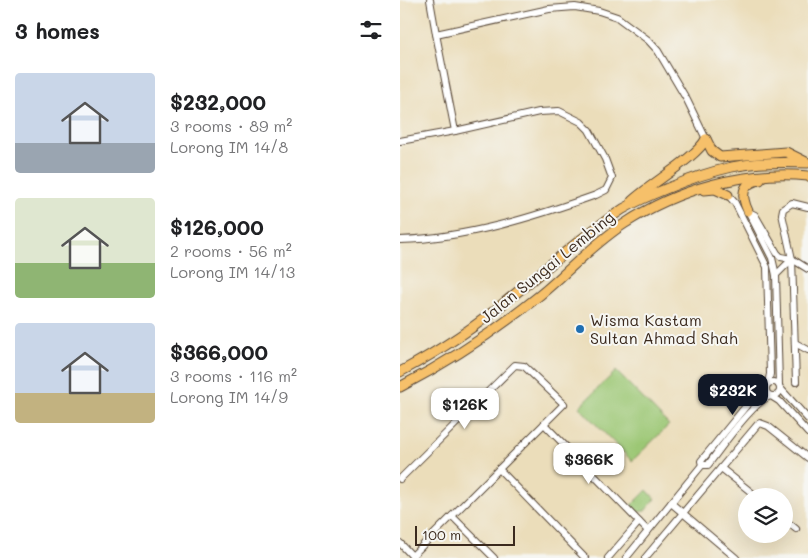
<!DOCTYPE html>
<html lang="en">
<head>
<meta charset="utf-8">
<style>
  :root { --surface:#fff; --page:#f2f2f2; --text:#202124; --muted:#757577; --accent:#111827 }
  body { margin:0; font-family:Mali,sans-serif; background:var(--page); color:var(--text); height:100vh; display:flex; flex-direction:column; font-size:19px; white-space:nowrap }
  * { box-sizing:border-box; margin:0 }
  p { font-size:16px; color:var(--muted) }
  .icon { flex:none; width:28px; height:28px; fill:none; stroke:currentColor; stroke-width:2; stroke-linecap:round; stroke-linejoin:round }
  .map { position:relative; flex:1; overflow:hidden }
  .side { display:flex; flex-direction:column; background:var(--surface); width:400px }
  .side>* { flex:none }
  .tools { position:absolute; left:338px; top:488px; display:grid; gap:10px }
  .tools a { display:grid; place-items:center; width:55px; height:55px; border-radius:50%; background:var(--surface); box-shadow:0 5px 20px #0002; font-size:25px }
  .scale { position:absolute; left:15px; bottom:12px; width:100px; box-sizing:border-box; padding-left:5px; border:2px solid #3b2a1e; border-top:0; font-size:14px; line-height:18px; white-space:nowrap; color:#3b2a1e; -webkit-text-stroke:4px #f6f6f2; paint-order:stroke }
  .price { position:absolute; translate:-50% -42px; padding:0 11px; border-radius:10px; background:#fff; color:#222; font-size:16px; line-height:32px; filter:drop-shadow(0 1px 2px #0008) }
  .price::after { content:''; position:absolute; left:50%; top:30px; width:15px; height:11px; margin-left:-8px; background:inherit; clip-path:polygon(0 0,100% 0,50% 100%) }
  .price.current { background:var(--accent); color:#fff }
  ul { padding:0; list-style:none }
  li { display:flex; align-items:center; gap:15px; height:125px; padding:0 15px }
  li span { display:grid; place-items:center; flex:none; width:140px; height:100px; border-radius:5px; color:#555 }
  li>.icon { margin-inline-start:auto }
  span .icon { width:60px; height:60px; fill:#fffc; stroke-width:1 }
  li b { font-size:21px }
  h2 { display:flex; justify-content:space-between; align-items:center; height:60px; padding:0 15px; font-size:21px }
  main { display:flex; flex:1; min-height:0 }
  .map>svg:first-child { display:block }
</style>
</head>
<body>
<main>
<section class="side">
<h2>3 homes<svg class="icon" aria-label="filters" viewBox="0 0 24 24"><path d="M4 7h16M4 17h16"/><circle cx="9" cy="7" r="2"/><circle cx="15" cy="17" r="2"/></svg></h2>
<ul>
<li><span style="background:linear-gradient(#c9d6e8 70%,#9aa5b1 0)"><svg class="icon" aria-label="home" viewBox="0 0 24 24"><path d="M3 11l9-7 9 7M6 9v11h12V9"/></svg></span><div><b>$232,000</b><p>3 rooms · 89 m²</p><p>Lorong IM 14/8</p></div></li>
<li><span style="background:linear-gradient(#dfe7d0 65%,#8fb573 0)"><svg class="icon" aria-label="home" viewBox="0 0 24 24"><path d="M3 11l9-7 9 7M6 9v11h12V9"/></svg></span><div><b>$126,000</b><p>2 rooms · 56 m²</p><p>Lorong IM 14/13</p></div></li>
<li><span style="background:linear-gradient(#c9d6e8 70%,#c2b280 0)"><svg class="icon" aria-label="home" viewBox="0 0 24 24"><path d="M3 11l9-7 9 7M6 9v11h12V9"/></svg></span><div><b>$366,000</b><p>3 rooms · 116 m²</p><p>Lorong IM 14/9</p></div></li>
</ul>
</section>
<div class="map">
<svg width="408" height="558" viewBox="0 0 408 558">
  <rect width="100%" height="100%" fill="#f6f6f2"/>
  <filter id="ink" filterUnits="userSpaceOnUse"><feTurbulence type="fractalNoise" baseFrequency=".02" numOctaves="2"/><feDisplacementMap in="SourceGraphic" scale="10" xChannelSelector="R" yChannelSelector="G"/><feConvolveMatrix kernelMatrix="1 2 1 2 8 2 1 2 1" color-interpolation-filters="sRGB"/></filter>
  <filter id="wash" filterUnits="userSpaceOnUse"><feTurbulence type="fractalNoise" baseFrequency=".0096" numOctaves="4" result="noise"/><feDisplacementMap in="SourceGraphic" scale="20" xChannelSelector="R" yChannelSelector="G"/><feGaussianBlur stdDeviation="1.12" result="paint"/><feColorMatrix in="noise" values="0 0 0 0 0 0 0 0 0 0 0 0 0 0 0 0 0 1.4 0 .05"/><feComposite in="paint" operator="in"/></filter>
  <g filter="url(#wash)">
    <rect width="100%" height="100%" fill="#ebddba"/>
    <g fill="#9cc774" stroke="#6c7849">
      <polygon points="216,371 269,425 232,461 179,407"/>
      <polygon points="247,490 255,499 245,511 237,512 231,506"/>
    </g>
  </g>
  <g filter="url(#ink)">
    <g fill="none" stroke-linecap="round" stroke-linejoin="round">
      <defs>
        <g id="minor">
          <polyline points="30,0 36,34 149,9 175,7 199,11 217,17 248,40 258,51 287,100 306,139"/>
          <polyline points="0,141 55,131"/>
          <polyline points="328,195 335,203 367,267 370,374 368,383"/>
          <polyline points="348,211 372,258 376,275 379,385"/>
          <polyline points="351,213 355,215 377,253 381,257 392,259 408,269"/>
          <path d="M0,240c67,-2 134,-23 196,-45l10,-5 6,-12 -7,-19 -16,-29 -8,-8 -22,-11 -20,1 -84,19 -19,-97"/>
          <polyline points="376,275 392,259"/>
          <polyline points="395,343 408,350"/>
          <circle cx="373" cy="389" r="7"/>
          <polyline points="396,382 392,259 382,214 383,209 392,203 408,207"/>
          <polyline points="380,388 408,419"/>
          <polyline points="144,424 248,531"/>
          <path d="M302,465h6c11,-15 47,-66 63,-69l8,5 29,32"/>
          <polyline points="302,465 301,461 355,395 366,385"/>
          <polyline points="321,468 356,496"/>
          <polyline points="99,469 185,558"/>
          <polyline points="0,479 115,365 124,366 164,404 12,556"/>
          <polyline points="271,503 336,558"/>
          <polyline points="52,516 94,558"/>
          <polyline points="384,519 396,529"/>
          <polyline points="0,543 14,558"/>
          <polyline points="208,558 239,522"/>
          <polyline points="226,558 302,465"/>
          <polyline points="245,558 358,424 360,423 368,426 408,458"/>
        </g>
        <g id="major">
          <polyline points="306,139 312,151 320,157 386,152 406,162"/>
          <polyline points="304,190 315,189 328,195"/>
          <path d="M232,201c18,-17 65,-44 74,-62"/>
          <path d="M348,211c-7,-15 -7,-28 12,-31"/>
          <path d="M0,372c39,-21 76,-45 110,-74 37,-30 73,-63 113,-89 14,-8 30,-15 45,-21 21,-9 42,-16 64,-21 23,-5 53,-5 76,-4"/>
          <path d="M0,387c50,-26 96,-56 140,-92 28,-23 53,-51 84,-71 53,-35 121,-54 184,-48"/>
        </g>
      </defs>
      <use href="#minor" stroke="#554535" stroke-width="8"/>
      <use href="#major" stroke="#554535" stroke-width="11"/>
      <use href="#minor" stroke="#fff" stroke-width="6"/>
      <use href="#major" stroke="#f6c06b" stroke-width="9"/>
    </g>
  </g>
  <circle fill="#1f6fb2" stroke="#f6f6f2" stroke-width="2" cx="180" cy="329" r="5"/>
  <g text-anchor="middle" stroke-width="4" stroke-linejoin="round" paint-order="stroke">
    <g font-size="16" fill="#3b2a1e" stroke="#f6f6f2">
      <text transform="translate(147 267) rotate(-39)" y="6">Jalan Sungai Lembing</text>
    </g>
    <g font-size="16" fill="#3b2a1e" stroke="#f6f6f2" text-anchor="start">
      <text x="190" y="326">Wisma Kastam<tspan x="190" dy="18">Sultan Ahmad Shah</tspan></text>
    </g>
  </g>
</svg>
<div class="tools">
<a><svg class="icon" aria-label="layers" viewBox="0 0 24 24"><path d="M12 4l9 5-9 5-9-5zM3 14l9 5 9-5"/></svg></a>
</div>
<div class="scale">100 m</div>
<b class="price current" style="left:333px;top:416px">$232K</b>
<b class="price" style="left:65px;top:430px">$126K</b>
<b class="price" style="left:189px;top:485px">$366K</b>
</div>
</main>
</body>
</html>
